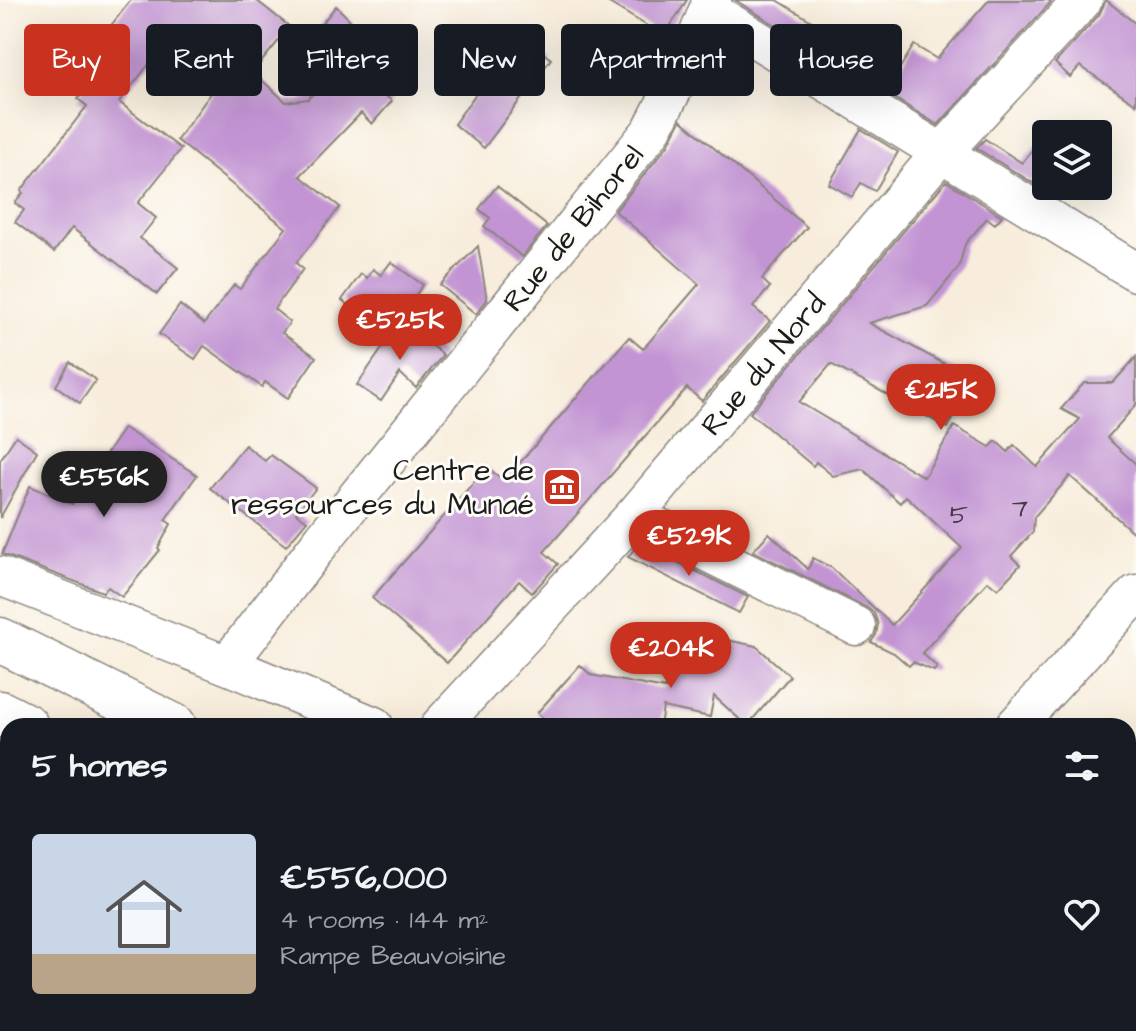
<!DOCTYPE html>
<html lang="en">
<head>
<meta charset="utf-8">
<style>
  :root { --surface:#171b24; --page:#20242c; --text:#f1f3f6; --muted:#9ea1a6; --accent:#c8321e }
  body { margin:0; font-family:"Architects Daughter",sans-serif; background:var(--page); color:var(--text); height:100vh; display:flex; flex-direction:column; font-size:30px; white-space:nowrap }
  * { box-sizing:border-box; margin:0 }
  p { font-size:26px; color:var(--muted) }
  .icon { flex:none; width:44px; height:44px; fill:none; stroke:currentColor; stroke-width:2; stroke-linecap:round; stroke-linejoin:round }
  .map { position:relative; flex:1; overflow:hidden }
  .details { position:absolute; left:0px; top:718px; width:1136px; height:314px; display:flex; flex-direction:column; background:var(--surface); border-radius:24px 24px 0 0; box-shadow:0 8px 32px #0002 }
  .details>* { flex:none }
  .banner { position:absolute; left:24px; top:24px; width:1088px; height:72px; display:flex; gap:16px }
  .controls { position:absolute; left:1032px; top:120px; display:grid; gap:16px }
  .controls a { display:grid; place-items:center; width:80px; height:80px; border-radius:8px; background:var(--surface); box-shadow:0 8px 32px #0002; font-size:40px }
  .price { position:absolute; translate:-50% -68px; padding:0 18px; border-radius:28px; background:var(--accent); color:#fff; font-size:26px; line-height:52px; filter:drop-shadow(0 2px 4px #0008) }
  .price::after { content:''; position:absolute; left:50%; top:48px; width:24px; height:18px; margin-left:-12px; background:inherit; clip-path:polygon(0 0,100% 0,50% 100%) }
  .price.current { background:#222; color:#fff }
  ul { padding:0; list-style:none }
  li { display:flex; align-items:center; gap:24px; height:200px; padding:0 32px }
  li span { display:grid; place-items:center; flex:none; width:224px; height:160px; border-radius:8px; color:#555 }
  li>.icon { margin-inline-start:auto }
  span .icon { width:96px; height:96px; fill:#fffc; stroke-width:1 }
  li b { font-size:34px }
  h2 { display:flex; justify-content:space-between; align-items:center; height:96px; padding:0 32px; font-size:34px }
  .pill { padding:0 28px; border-radius:8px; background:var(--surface); box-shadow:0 8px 32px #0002; font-size:28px; line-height:72px }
  .pill.current { background:var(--accent); color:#fff }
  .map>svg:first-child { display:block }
</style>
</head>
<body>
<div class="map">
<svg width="1136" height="1031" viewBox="0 0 1136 1031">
  <rect width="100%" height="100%" fill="#fdfcf7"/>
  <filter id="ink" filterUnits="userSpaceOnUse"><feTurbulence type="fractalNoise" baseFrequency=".0125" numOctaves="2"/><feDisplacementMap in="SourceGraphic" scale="16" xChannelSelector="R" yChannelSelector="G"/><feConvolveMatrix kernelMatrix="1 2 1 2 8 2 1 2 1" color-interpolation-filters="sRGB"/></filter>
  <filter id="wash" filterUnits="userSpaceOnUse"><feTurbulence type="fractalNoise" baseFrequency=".006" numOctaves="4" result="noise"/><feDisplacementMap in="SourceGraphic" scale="32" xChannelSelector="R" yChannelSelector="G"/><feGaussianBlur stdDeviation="1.8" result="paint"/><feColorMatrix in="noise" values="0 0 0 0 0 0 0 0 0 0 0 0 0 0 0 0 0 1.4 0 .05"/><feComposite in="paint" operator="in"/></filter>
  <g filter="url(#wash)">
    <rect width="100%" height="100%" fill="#f8eddc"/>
    <polygon fill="#c1c2dd" points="793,1024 964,1024 979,1031 806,1031"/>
    <g id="blocks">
      <g fill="#c294d3">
        <polygon points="131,0 256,0 290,27 253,72 286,102 308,99 342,62 392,101 372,124 361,113 300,176 340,207 296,263 303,269 274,309 290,322 282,333 316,357 288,398 265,382 262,387 204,346 195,359 159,334 180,305 204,324 234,285 240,289 286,228 177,140 214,89 162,48 119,102 181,149 138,203 156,218 140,238 178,268 157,294 72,228 54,252 15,222 24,210 15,203 23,193 21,191 87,106 78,99 84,91 69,79"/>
        <polygon points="604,0 687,0 664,36"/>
        <polygon points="735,0 777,0 897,73 914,45 937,59 989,0 1048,0 1051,2 938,125"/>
        <polygon points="1106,0 1136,24 1136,104 1080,66 1070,77 1055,63 1099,15"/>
        <polygon points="336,6 354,24 339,43 319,27"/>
        <polygon points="519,34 551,59 484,148 454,124"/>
        <polygon points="681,120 807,227 762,279 770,287 753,307 770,321 702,401 687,388 544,552 558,564 532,593 519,581 447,663 372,598 487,467 504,481 629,337 643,349 699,284 615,211 668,145"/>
        <polygon points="861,129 898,152 875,191 861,183 852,197 829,184"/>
        <polygon points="1046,132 1046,191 976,148 985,139 1022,163"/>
        <polygon points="946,181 1002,216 995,224 987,218 965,244 959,267 927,306 869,323 974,380 948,428 831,364 799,402 924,477 954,426 990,447 996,441 1008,452 1014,445 1037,467 1080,419 1061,409 1084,383 1113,383 1136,357 1136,405 1107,438 1136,464 1136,535 1070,476 1034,517 1033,532 1011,556 1020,565 998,589 988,581 922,653 937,667 934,671 913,662 909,666 894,653 871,642 876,635 878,624 874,613 866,607 753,551 769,533 808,569 813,558 832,568 892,625 962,548 906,496 900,503 863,469 833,476 816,462 813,466 750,413"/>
        <polygon points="497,186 547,226 522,257 484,226 490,218 479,209"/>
        <polygon points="478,246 487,300 476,314 440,285"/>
        <polygon points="391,262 423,285 386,335 342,300 361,274 367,278 373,269 381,275"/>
        <polygon points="401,321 443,355 416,388 400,373 381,401 357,385"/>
        <polygon points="70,362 96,380 80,403 56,386"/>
        <polygon points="124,428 197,475 165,520 171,524 158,548 160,550 122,597 108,587 103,592 2,554 30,486 72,504"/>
        <polygon points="16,436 37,451 0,518 0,460"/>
        <polygon points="245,445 265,461 271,455 316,488 296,513 307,521 286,546 210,488"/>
        <polygon points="639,543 748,597 739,613 628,557"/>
        <polygon points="722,639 756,646 790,676 747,726 714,696 710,717 663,707 660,726 553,726 537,713 580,665 591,675 665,689 674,644 720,654"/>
      </g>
    </g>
  </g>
  <g filter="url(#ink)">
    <use href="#blocks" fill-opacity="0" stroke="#8a847c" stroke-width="2"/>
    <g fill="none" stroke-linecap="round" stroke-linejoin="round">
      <defs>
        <g id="minor">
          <polyline points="709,10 1136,272"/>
          <polyline points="634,516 856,626"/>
          <polyline points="0,576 227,665 374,726"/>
          <polyline points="227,665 324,538 651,131 690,56 712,0"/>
          <polyline points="440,726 634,516 935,160 1083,0"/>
          <polyline points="1015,726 1136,594"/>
          <polyline points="1089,1024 1106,1031"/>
          <polyline points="42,1031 51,1024"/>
        </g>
        <g id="major">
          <polyline points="0,640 174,726"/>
          <polyline points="0,713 26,726"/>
          <polyline points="609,1024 623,1031"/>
          <polyline points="753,1024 766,1031"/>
        </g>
      </defs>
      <use href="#minor" stroke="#8a847c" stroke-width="41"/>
      <use href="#major" stroke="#8a847c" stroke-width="47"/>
      <use href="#minor" stroke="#fff" stroke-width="38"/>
      <use href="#major" stroke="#fff" stroke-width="44"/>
      <g stroke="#1c1c1c" stroke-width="2">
        <polyline points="861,1024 875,1031"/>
        <polyline points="891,1024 904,1031"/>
      </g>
    </g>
  </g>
  <defs>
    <symbol id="museum-square" viewBox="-11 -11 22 22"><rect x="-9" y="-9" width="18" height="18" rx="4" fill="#c8321e" stroke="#fdfcf7"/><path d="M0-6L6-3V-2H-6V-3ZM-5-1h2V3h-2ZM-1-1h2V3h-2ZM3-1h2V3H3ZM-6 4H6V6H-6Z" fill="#fff"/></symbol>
  </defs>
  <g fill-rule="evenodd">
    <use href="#museum-square" x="540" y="465" width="44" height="44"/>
  </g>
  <g text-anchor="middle" stroke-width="6" stroke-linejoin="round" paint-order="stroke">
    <g font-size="26" fill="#463a4a">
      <text x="1020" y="516">7</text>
      <text x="959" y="523">5</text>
    </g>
    <g font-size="30" fill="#1c1c1c" stroke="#fdfcf7">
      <text transform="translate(573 228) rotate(-51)" y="10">Rue de Bihorel</text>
      <text transform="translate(763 364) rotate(-50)" y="10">Rue du Nord</text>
    </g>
    <g font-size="30" fill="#1c1c1c" stroke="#fdfcf7" text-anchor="end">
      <text x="534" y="480">Centre de<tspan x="534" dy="34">ressources du Munaé</tspan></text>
    </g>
  </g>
</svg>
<div class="controls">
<a><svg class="icon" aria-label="layers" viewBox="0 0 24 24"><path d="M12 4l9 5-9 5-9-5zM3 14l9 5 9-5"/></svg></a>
</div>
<b class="price" style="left:400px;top:362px">€525K</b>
<b class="price" style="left:941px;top:432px">€215K</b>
<b class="price current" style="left:104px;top:519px">€556K</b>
<b class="price" style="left:689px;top:578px">€529K</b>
<b class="price" style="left:671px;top:690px">€204K</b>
<div class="banner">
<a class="pill current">Buy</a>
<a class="pill">Rent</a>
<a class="pill">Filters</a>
<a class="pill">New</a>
<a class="pill">Apartment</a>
<a class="pill">House</a>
</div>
<section class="details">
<h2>5 homes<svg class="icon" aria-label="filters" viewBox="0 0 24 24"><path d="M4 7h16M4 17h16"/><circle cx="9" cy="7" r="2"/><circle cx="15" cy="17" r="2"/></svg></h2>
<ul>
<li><span style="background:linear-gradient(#c9d6e8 75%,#b9a48a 0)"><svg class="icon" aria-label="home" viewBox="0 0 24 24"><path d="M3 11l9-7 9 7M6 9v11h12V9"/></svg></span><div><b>€556,000</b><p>4 rooms · 144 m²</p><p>Rampe Beauvoisine</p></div><svg class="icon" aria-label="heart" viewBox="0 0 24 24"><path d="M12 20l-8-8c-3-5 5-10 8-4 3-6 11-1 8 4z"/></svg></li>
</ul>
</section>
</div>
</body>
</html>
